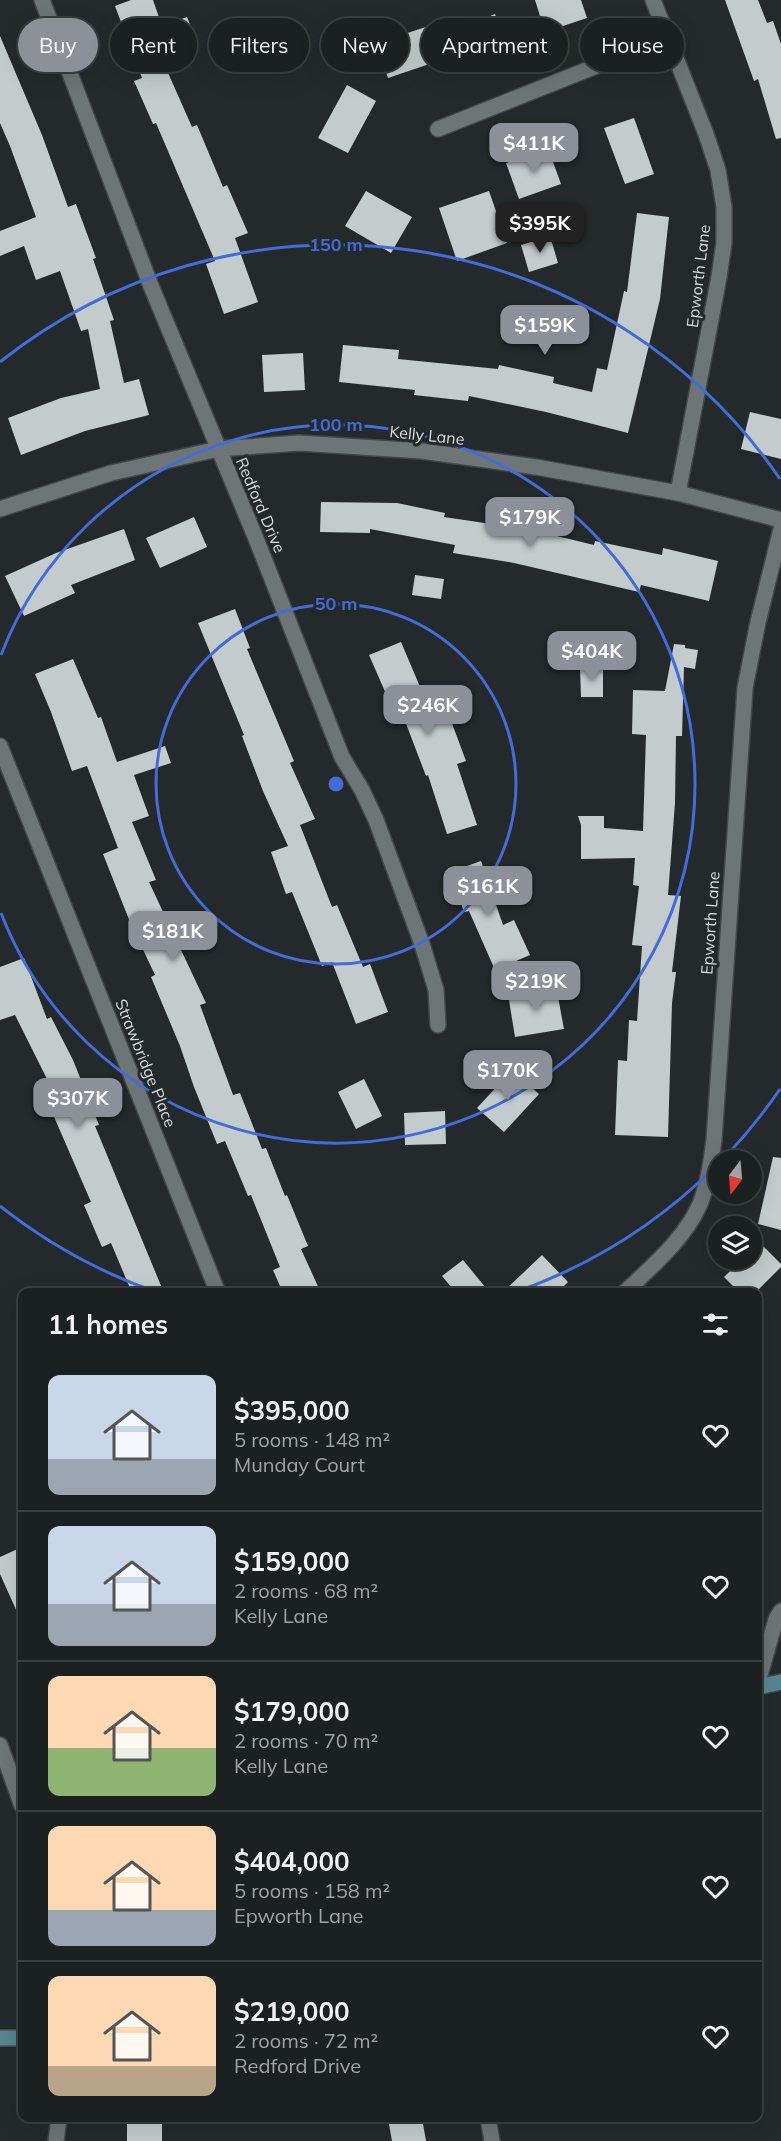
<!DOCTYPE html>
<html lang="en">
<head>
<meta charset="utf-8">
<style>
  :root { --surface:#1b2021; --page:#24282a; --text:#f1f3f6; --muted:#a0a3a5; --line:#393e3f; --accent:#8c9099 }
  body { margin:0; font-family:Mulish,sans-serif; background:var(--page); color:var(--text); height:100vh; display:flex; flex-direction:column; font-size:22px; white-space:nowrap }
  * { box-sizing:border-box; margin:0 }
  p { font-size:20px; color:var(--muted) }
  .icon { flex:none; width:33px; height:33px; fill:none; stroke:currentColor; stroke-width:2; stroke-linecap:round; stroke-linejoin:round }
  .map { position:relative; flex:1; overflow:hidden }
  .sheet { position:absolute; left:18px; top:1288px; width:744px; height:834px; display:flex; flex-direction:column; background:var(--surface); border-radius:12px; box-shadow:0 6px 24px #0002,0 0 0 2px var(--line) }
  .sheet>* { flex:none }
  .hud { position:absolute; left:18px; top:18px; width:746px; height:54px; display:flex; gap:12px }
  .needle { width:39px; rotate:196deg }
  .buttons { position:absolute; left:708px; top:1150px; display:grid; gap:12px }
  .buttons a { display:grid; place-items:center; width:54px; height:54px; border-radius:50%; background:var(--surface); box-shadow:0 6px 24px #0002,0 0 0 2px var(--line); font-size:30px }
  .price { position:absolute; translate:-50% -51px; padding:0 14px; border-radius:12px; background:var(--accent); color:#fff; font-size:20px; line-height:39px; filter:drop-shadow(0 2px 3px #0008) }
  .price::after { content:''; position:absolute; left:50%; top:36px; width:18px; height:14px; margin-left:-9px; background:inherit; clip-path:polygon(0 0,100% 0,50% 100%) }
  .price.selected { background:#222; color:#fff }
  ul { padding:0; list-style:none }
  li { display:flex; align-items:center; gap:18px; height:150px; padding:0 30px }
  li+li { border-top:2px solid var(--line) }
  li span { display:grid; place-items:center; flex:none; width:168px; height:120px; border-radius:12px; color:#555 }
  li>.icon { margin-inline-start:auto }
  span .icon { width:72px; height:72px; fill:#fffc; stroke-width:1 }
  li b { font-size:26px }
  h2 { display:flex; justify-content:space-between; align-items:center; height:72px; padding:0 30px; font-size:26px }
  .pill { padding:0 21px; border-radius:27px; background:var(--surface); box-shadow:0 6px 24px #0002,0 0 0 2px var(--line); font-size:21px; line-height:54px }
  .pill.selected { background:var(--accent); color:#fff }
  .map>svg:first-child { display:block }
</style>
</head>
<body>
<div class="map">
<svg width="781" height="2141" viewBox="0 0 781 2141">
  <rect width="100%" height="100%" fill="#242a2c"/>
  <g fill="#c3cbcd">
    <polygon points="131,0 153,0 162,26 187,17 198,44 161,57 192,127 197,125 223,187 227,185 248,233 235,238 258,302 224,314 206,264 215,261 156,123 153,124 134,81 142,78 115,6"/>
    <polygon points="535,0 581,0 587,18 545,32"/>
    <polygon points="725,0 758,0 767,23 773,21 781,44 781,138 776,139 758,79 754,81"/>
    <polygon points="495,14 509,49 467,65 462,53 388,78 376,43 426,27 431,40"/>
    <polygon points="367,16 376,34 338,52 329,34"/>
    <polygon points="0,36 42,135 68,207 76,204 96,258 93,259 114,320 110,321 124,383 139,379 149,415 85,431 21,455 8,418 61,398 100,389 88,329 81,331 60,271 36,280 24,246 0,256 0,231 36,217 10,146 0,123"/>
    <polygon points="347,85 376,101 348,153 318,138"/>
    <polygon points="634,118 654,174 625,184 604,128"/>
    <polygon points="548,148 561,184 519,199 506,163"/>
    <polygon points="366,191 412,217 391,253 345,226"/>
    <polygon points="489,191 507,243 457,261 439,208"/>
    <polygon points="637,213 669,217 660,299 628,433 546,412 469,396 468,401 414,395 415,390 339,382 343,345 399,350 398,359 498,369 499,365 554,377 553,383 592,392 597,368 607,370 624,291 627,292"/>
    <polygon points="550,236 558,263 529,272 521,245"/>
    <polygon points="303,353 305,390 264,392 262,355"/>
    <polygon points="750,412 781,419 781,459 741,449"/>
    <polygon points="321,502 397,503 445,513 444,517 532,530 594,545 595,541 662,555 663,548 718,561 709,601 641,585 639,592 514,563 453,553 455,545 370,529 370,533 320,532"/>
    <polygon points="194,517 207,547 160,568 146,538"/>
    <polygon points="124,529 135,560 71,585 75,593 24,616 5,576 56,553"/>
    <polygon points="415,575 444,579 441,599 412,595"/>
    <polygon points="235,609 250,648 247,649 294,761 290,763 315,819 300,825 332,907 337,905 363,967 370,964 388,1012 356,1024 332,962 322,966 292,892 286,894 271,852 288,846 263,791 242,736 244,735 198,623"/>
    <polygon points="401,642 429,708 444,702 466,761 457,764 477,825 447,834 428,775 426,776 397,700 390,703 369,655"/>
    <polygon points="674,644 685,645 685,648 698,650 695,669 684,667 682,736 676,736 675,803 668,895 681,896 672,972 676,972 672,1003 668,1137 615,1135 618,1060 627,1061 629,1020 637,1021 642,946 632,945 639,886 633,885 635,858 581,859 581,825 578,816 604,816 604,828 643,831 646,735 632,734 633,690 665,691"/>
    <polygon points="73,659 98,718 101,717 117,762 165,746 171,763 134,775 149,816 132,822 156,880 149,882 206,1003 200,1005 233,1095 240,1093 262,1149 266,1148 285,1196 287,1195 308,1246 301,1249 321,1293 283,1293 273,1270 280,1267 251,1195 248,1196 225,1141 217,1144 194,1087 180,1046 151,977 155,975 130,922 103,854 118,848 87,766 72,771 51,712 35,674"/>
    <polygon points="580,668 603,668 603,697 581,697"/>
    <polygon points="481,861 503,925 514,920 530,955 495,970 469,911 464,912 450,872"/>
    <polygon points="24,958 47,1019 51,1017 73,1060 99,1125 95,1126 164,1293 132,1293 111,1243 102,1247 84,1205 91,1202 45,1096 54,1093 15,1015 0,1020 0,967"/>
    <polygon points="556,986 564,1029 515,1037 508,994"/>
    <polygon points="512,1070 539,1094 504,1132 477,1108"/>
    <polygon points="364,1079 382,1116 356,1129 338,1092"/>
    <polygon points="445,1111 446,1144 405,1145 404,1113"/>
    <polygon points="773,1157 781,1158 781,1230 758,1224"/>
    <polygon points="759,1242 781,1264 781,1267 755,1293 740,1293 724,1277 741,1260 752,1260 752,1249"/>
    <polygon points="542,1255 568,1282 557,1293 502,1293"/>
    <polygon points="463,1260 490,1293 456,1293 442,1276"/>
    <polygon points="22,1547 22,1623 0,1574 0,1557"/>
    <rect x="127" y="2118" width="35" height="23"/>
    <polygon points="422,2118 426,2141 392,2141 389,2124"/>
  </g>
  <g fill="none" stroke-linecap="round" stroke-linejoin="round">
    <defs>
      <g id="street">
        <polyline points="42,0 151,286 257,541 342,757 362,790 376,820 422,944 436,990 438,1025"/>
        <polyline points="653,0 706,134 718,170 724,207 724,243 719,277 678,493"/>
        <polyline points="438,129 667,38"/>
        <polyline points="0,509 111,473 218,449 299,443 422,451 536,467 678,493 781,520"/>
        <polyline points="0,746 218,1293"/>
        <path d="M624,1293c28,-27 60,-53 76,-89 8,-20 11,-42 14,-64l31,-452 13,-66 23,-93"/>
        <polyline points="758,1682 776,1619 781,1611"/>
        <polyline points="0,1745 22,1806"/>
        <polyline points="488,2118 492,2141"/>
        <polyline points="56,2141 59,2118"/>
      </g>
      <g id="secondary">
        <polyline points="758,1687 781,1682"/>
        <polyline points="0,2038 22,2038"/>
      </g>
    </defs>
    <use href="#street" stroke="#424849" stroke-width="18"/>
    <use href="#secondary" stroke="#424849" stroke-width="18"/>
    <use href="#street" stroke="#6e7577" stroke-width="15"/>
    <use href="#secondary" stroke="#588690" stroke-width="15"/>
  </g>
  <g fill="none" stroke="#436bd9" stroke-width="3">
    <circle cx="336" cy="784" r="180"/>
    <path d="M1 655A359 359 0 1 1 1 913"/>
    <path d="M780 1089A539 539 0 0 1 724 1158M717 1165A539 539 0 0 1 516 1292M156 1292A539 539 0 0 1 0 1206M0 362A539 539 0 0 1 780 479"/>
  </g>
  <g text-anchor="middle" stroke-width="6" stroke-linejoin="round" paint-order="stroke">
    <g font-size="16" fill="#d9ddde" stroke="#242a2c">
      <text transform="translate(698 276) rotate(-83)" y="6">Epworth Lane</text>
      <text transform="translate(427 435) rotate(6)" y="6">Kelly Lane</text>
      <text transform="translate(261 505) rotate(67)" y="6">Redford Drive</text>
      <text transform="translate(710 923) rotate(-86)" y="6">Epworth Lane</text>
      <text transform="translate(146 1063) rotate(68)" y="6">Strawbridge Place</text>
    </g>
  </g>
  <circle cx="336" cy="784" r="9" fill="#436bd9" stroke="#242a2c" stroke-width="3"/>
  <g font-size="18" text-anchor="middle" font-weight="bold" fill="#436bd9" stroke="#242a2c" stroke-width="6" stroke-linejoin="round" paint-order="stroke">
    <text x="336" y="251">150 m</text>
    <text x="336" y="431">100 m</text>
    <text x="336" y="610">50 m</text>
  </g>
</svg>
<div class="buttons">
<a><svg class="needle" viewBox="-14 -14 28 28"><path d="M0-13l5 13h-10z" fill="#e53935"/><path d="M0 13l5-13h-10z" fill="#a0a3a5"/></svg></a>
<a><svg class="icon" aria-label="layers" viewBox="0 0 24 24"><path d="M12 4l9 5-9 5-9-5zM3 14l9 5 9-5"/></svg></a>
</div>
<b class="price" style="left:534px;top:174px">$411K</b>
<b class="price selected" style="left:540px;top:254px">$395K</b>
<b class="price" style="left:545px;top:356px">$159K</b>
<b class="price" style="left:530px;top:548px">$179K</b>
<b class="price" style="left:592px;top:682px">$404K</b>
<b class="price" style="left:428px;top:736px">$246K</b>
<b class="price" style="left:488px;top:917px">$161K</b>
<b class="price" style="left:173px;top:962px">$181K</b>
<b class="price" style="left:536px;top:1012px">$219K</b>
<b class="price" style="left:508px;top:1101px">$170K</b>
<b class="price" style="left:78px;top:1129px">$307K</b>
<div class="hud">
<a class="pill selected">Buy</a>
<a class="pill">Rent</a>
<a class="pill">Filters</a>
<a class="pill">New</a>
<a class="pill">Apartment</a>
<a class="pill">House</a>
</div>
<section class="sheet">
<h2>11 homes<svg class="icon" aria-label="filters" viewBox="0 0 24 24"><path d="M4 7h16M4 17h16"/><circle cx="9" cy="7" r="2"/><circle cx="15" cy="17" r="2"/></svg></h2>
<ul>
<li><span style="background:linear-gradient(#c9d6e8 70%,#9aa5b1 0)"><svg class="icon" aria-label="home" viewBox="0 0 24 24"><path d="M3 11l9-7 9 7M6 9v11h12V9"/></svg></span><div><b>$395,000</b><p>5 rooms · 148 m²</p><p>Munday Court</p></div><svg class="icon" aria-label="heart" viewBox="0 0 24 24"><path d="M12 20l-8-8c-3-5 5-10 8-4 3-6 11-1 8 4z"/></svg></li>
<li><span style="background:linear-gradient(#c9d6e8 65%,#9aa5b1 0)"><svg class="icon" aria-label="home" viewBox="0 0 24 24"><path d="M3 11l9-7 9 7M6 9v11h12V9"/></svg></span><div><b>$159,000</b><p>2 rooms · 68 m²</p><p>Kelly Lane</p></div><svg class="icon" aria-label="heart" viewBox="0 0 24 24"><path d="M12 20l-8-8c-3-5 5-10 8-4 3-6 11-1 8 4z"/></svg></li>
<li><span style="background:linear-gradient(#ffd9b3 60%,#8fb573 0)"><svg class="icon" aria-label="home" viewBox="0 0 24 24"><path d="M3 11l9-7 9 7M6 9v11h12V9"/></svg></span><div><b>$179,000</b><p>2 rooms · 70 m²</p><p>Kelly Lane</p></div><svg class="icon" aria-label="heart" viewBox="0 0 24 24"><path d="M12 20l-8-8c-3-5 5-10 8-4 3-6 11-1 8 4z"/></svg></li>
<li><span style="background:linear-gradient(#ffd9b3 70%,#9aa5b1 0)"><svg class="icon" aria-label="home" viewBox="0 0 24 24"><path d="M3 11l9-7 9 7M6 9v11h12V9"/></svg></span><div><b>$404,000</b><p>5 rooms · 158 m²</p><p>Epworth Lane</p></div><svg class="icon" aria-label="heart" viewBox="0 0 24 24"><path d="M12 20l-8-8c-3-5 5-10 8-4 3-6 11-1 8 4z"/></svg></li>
<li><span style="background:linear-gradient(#ffd9b3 75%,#b9a48a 0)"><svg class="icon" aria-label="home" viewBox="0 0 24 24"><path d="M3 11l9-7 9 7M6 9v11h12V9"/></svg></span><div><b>$219,000</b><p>2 rooms · 72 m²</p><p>Redford Drive</p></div><svg class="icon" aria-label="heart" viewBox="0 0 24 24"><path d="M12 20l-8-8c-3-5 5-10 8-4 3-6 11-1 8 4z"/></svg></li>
</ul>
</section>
</div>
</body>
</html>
